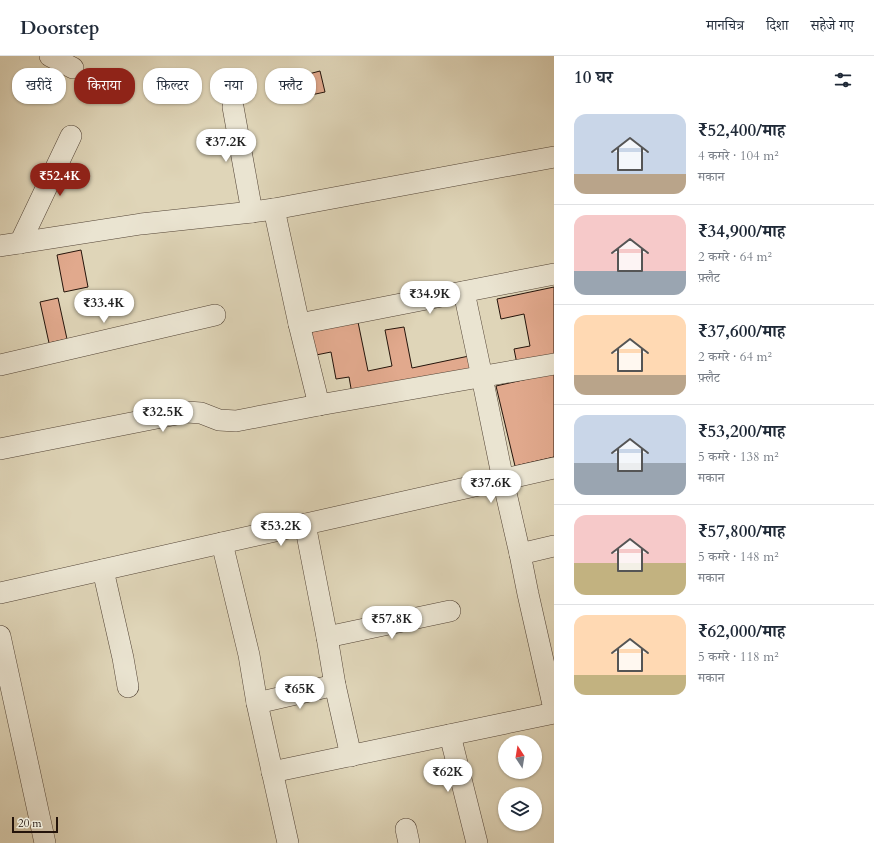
<!DOCTYPE html>
<html lang="hi">
<head>
<meta charset="utf-8">
<style>
  :root { --surface:#fff; --page:#f2f2f3; --text:#1f2937; --muted:#747a83; --line:#e0e1e3; --accent:#8f2418 }
  body { margin:0; font-family:Cardo,"Noto Serif Devanagari",serif; background:var(--page); color:var(--text); height:100vh; display:flex; flex-direction:column; font-size:15px; white-space:nowrap }
  * { box-sizing:border-box; margin:0 }
  p { font-size:13px; color:var(--muted) }
  .icon { flex:none; width:22px; height:22px; fill:none; stroke:currentColor; stroke-width:2; stroke-linecap:round; stroke-linejoin:round }
  .map { position:relative; flex:1; overflow:hidden }
  .drawer { display:flex; flex-direction:column; background:var(--surface); width:320px }
  .drawer>* { flex:none }
  .top-card { position:absolute; left:12px; top:12px; width:380px; height:36px; display:flex; gap:8px }
  .needle { width:26px; rotate:348deg }
  .controls { position:absolute; left:498px; top:679px; display:grid; gap:8px }
  .controls a { display:grid; place-items:center; width:44px; height:44px; border-radius:50%; background:var(--surface); box-shadow:0 1px 3px #0004; font-size:20px }
  .scale { position:absolute; left:12px; bottom:10px; width:46px; box-sizing:border-box; padding-left:4px; border:2px solid #24140b; border-top:0; font-size:11px; line-height:14px; white-space:nowrap; color:#24140b; -webkit-text-stroke:3px #eae4d1; paint-order:stroke }
  .price { position:absolute; translate:-50% -34px; padding:0 9px; border-radius:14px; background:#fff; color:#222; font-size:13px; line-height:26px; filter:drop-shadow(0 1px 2px #0008) }
  .price::after { content:''; position:absolute; left:50%; top:24px; width:12px; height:9px; margin-left:-6px; background:inherit; clip-path:polygon(0 0,100% 0,50% 100%) }
  .price.active { background:var(--accent); color:#fff }
  ul { padding:0; list-style:none }
  li { display:flex; align-items:center; gap:12px; height:100px; padding:0 20px }
  li+li { border-top:1px solid var(--line) }
  li span { display:grid; place-items:center; flex:none; width:112px; height:80px; border-radius:12px; color:#555 }
  li>.icon { margin-inline-start:auto }
  span .icon { width:48px; height:48px; fill:#fffc; stroke-width:1 }
  li b { font-size:17px }
  h2 { display:flex; justify-content:space-between; align-items:center; height:48px; padding:0 20px; font-size:17px }
  .pill { padding:0 14px; border-radius:16px; background:var(--surface); box-shadow:0 1px 3px #0004; font-size:14px; line-height:36px }
  .pill.active { background:var(--accent); color:#fff }
  header { display:flex; align-items:center; gap:24px; box-sizing:border-box; height:56px; padding:0 20px; background:var(--surface); border-bottom:1px solid var(--line) }
  header strong { font-size:19px }
  nav { display:flex; gap:22px; margin-inline-start:auto; font-size:14px }
  main { display:flex; flex:1; min-height:0 }
  .map>svg:first-child { display:block }
</style>
</head>
<body>
<header>
<strong>Doorstep</strong>
<nav><a>मानचित्र</a><a>दिशा</a><a>सहेजे गए</a></nav>
</header>
<main>
<div class="map">
<svg width="554" height="787" viewBox="0 0 554 787">
  <rect width="100%" height="100%" fill="#dfd5b8"/>
  <filter id="stains"><feTurbulence type="fractalNoise" baseFrequency=".005" numOctaves="4"/><feColorMatrix values="0 0 0 0 .2 0 0 0 0 .09 0 0 0 0 .02 0 0 0 .5 -.17"/></filter>
  <radialGradient id="worn" r=".72"><stop offset=".6" stop-color="#630" stop-opacity="0"/><stop offset="1" stop-color="#630" stop-opacity=".3"/></radialGradient>
  <g fill="#e1a98d" stroke="#24140b">
    <polygon points="320,15 325,36 292,43 288,25 298,23 297,21"/>
    <polygon points="81,194 88,231 64,236 57,199"/>
    <polygon points="554,231 554,300 517,308 514,293 530,290 524,258 501,263 497,243"/>
    <polygon points="58,242 67,283 49,287 40,246"/>
    <polygon points="358,266 368,315 392,310 385,274 404,271 412,312 469,300 472,313 352,338 349,321 336,323 331,296 316,299 311,276"/>
    <polygon points="554,317 554,401 515,410 496,330"/>
  </g>
  <g fill="none" stroke-linecap="round" stroke-linejoin="round">
    <defs>
      <g id="minor">
        <polyline points="50,0 73,12"/>
        <polyline points="233,51 252,156"/>
        <polyline points="274,153 299,268 319,349 554,308"/>
        <polyline points="20,187 71,80"/>
        <polyline points="0,190 141,168 252,156 274,153 554,101"/>
        <polyline points="464,236 482,321 503,424 520,498 528,538 554,653"/>
        <polyline points="299,268 554,218"/>
        <polyline points="0,309 215,259"/>
        <polyline points="0,393 187,356 201,357 219,364 236,365 319,349"/>
        <polyline points="305,468 327,581 335,629 351,700"/>
        <polyline points="222,487 249,599 257,647 288,787"/>
        <polyline points="520,498 554,490"/>
        <polyline points="103,514 123,602 128,631"/>
        <polyline points="0,537 554,412"/>
        <polyline points="0,580 45,787"/>
        <polyline points="327,581 450,555"/>
        <polyline points="257,647 335,629"/>
        <polyline points="450,679 477,787"/>
        <polyline points="272,716 554,657"/>
        <polyline points="406,773 409,787"/>
      </g>
    </defs>
    <use href="#minor" stroke="#534436" stroke-width="22"/>
    <use href="#minor" stroke="#eae4d1" stroke-width="21"/>
  </g>
  <rect width="100%" height="100%" filter="url(#stains)"/>
  <rect width="100%" height="100%" fill="url(#worn)"/>
</svg>
<div class="controls">
<a><svg class="needle" viewBox="-14 -14 28 28"><path d="M0-13l5 13h-10z" fill="#e53935"/><path d="M0 13l5-13h-10z" fill="#747a83"/></svg></a>
<a><svg class="icon" aria-label="layers" viewBox="0 0 24 24"><path d="M12 4l9 5-9 5-9-5zM3 14l9 5 9-5"/></svg></a>
</div>
<div class="scale">20 m</div>
<b class="price" style="left:226px;top:107px">₹37.2K</b>
<b class="price active" style="left:60px;top:141px">₹52.4K</b>
<b class="price" style="left:430px;top:259px">₹34.9K</b>
<b class="price" style="left:104px;top:268px">₹33.4K</b>
<b class="price" style="left:163px;top:377px">₹32.5K</b>
<b class="price" style="left:491px;top:448px">₹37.6K</b>
<b class="price" style="left:281px;top:491px">₹53.2K</b>
<b class="price" style="left:392px;top:584px">₹57.8K</b>
<b class="price" style="left:300px;top:654px">₹65K</b>
<b class="price" style="left:448px;top:737px">₹62K</b>
<div class="top-card">
<a class="pill">खरीदें</a>
<a class="pill active">किराया</a>
<a class="pill">फ़िल्टर</a>
<a class="pill">नया</a>
<a class="pill">फ़्लैट</a>
</div>
</div>
<section class="drawer">
<h2>10 घर<svg class="icon" aria-label="filters" viewBox="0 0 24 24"><path d="M4 7h16M4 17h16"/><circle cx="9" cy="7" r="2"/><circle cx="15" cy="17" r="2"/></svg></h2>
<ul>
<li><span style="background:linear-gradient(#c9d6e8 75%,#b9a48a 0)"><svg class="icon" aria-label="home" viewBox="0 0 24 24"><path d="M3 11l9-7 9 7M6 9v11h12V9"/></svg></span><div><b>₹52,400/माह</b><p>4 कमरे · 104 m²</p><p>मकान</p></div></li>
<li><span style="background:linear-gradient(#f6c9c9 70%,#9aa5b1 0)"><svg class="icon" aria-label="home" viewBox="0 0 24 24"><path d="M3 11l9-7 9 7M6 9v11h12V9"/></svg></span><div><b>₹34,900/माह</b><p>2 कमरे · 64 m²</p><p>फ़्लैट</p></div></li>
<li><span style="background:linear-gradient(#ffd9b3 75%,#b9a48a 0)"><svg class="icon" aria-label="home" viewBox="0 0 24 24"><path d="M3 11l9-7 9 7M6 9v11h12V9"/></svg></span><div><b>₹37,600/माह</b><p>2 कमरे · 64 m²</p><p>फ़्लैट</p></div></li>
<li><span style="background:linear-gradient(#c9d6e8 60%,#9aa5b1 0)"><svg class="icon" aria-label="home" viewBox="0 0 24 24"><path d="M3 11l9-7 9 7M6 9v11h12V9"/></svg></span><div><b>₹53,200/माह</b><p>5 कमरे · 138 m²</p><p>मकान</p></div></li>
<li><span style="background:linear-gradient(#f6c9c9 60%,#c2b280 0)"><svg class="icon" aria-label="home" viewBox="0 0 24 24"><path d="M3 11l9-7 9 7M6 9v11h12V9"/></svg></span><div><b>₹57,800/माह</b><p>5 कमरे · 148 m²</p><p>मकान</p></div></li>
<li><span style="background:linear-gradient(#ffd9b3 75%,#c2b280 0)"><svg class="icon" aria-label="home" viewBox="0 0 24 24"><path d="M3 11l9-7 9 7M6 9v11h12V9"/></svg></span><div><b>₹62,000/माह</b><p>5 कमरे · 118 m²</p><p>मकान</p></div></li>
</ul>
</section>
</main>
</body>
</html>
